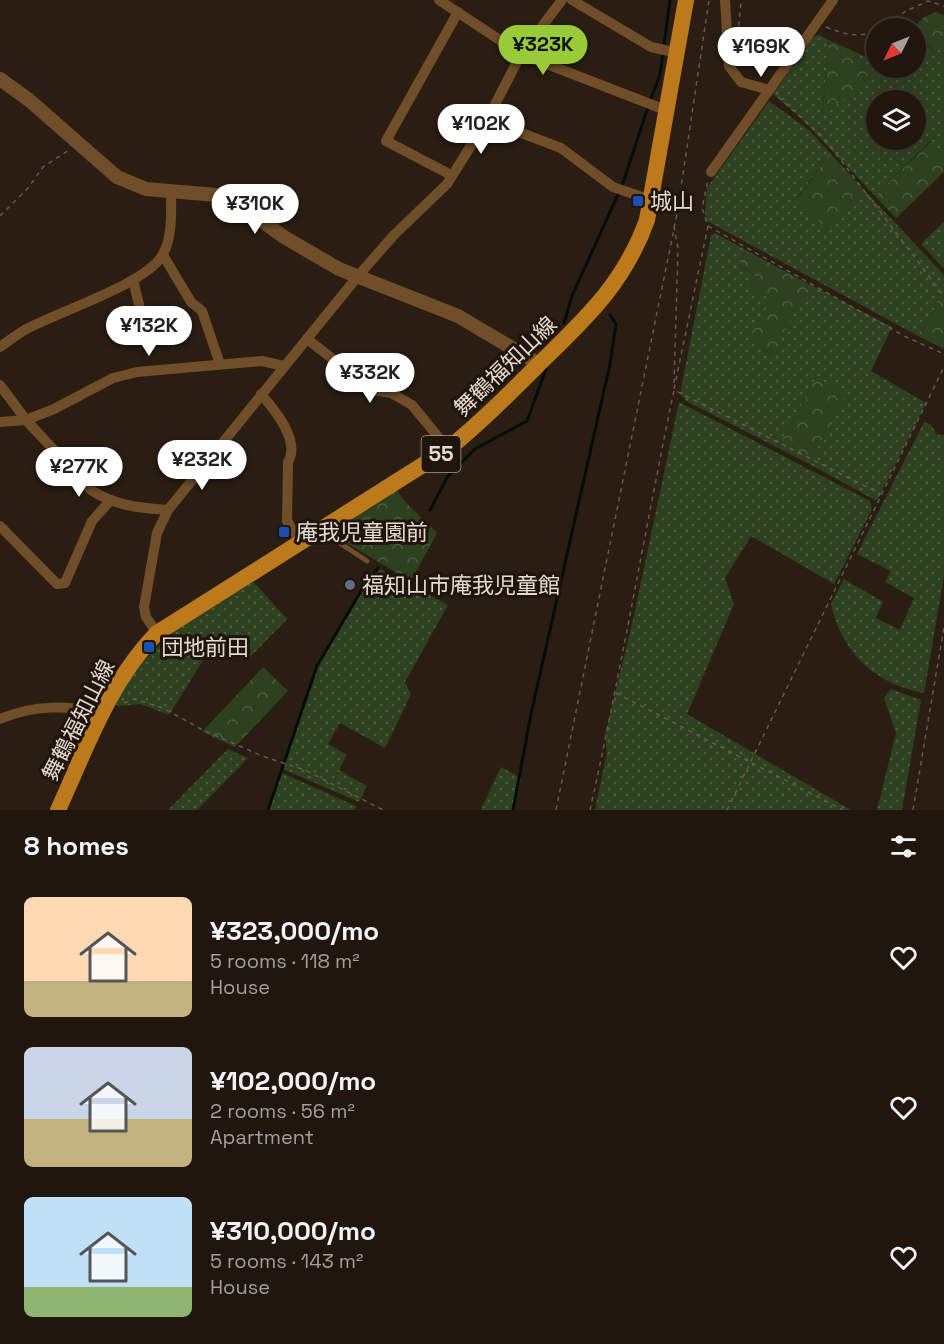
<!DOCTYPE html>
<html lang="en">
<head>
<meta charset="utf-8">
<style>
  :root { --surface:#20160e; --page:#281f17; --text:#f1f3f6; --muted:#a29f9e; --line:#3d352e; --accent:#98cb37 }
  body { margin:0; font-family:"Space Grotesk","Noto Sans JP",sans-serif; background:var(--page); color:var(--text); height:100vh; display:flex; flex-direction:column; font-size:22px; white-space:nowrap }
  * { box-sizing:border-box; margin:0 }
  p { font-size:20px; color:var(--muted) }
  .icon { flex:none; width:33px; height:33px; fill:none; stroke:currentColor; stroke-width:2; stroke-linecap:round; stroke-linejoin:round }
  .map { position:relative; height:810px; overflow:hidden }
  .details { display:flex; flex-direction:column; background:var(--surface); flex:1 }
  .details>* { flex:none }
  .needle { width:39px; rotate:227deg }
  .controls { position:absolute; left:866px; top:18px; display:grid; gap:12px }
  .controls a { display:grid; place-items:center; width:60px; height:60px; border-radius:50%; background:var(--surface); box-shadow:0 6px 24px #0002,0 0 0 2px var(--line); font-size:30px }
  .price { position:absolute; translate:-50% -51px; padding:0 14px; border-radius:21px; background:#fff; color:#222; font-size:20px; line-height:39px; filter:drop-shadow(0 2px 3px #0008) }
  .price::after { content:''; position:absolute; left:50%; top:36px; width:18px; height:14px; margin-left:-9px; background:inherit; clip-path:polygon(0 0,100% 0,50% 100%) }
  .price.current { background:var(--accent); color:#111 }
  ul { padding:0; list-style:none }
  li { display:flex; align-items:center; gap:18px; height:150px; padding:0 24px }
  li span { display:grid; place-items:center; flex:none; width:168px; height:120px; border-radius:9px; color:#555 }
  li>.icon { margin-inline-start:auto }
  span .icon { width:72px; height:72px; fill:#fffc; stroke-width:1 }
  li b { font-size:26px }
  h2 { display:flex; justify-content:space-between; align-items:center; height:72px; padding:0 24px; font-size:26px }
  .map>svg:first-child { display:block }
</style>
</head>
<body>
<div class="map">
<svg width="944" height="810" viewBox="0 0 944 810">
  <defs>
    <pattern id="grass-dots" width="8" height="8" patternUnits="userSpaceOnUse" patternTransform="scale(1.5)"><rect width="8" height="8" fill="#2d411f"/><path d="M2 2h.1M6 6h.1" fill="none" stroke="#4b5c3f" stroke-width="1.8" stroke-linecap="round"/></pattern>
    <pattern id="forest-crowns" width="20" height="18" patternUnits="userSpaceOnUse" patternTransform="scale(1.5)"><rect width="20" height="18" fill="#2d411f"/><path d="M2 6a3 3 0 1 1 6 0M12 15a3 3 0 1 1 6 0" fill="none" stroke="#4b5c3f"/></pattern>
  </defs>
  <rect width="100%" height="100%" fill="#2a1e13"/>
  <g fill="url(#grass-dots)" fill-rule="evenodd">
    <path d="M915,33l19,20 10,-9v110l-14,-13 -55,55 -75,-79 -27,-23 40,-57 6,-2 10,5 -7,77 50,-43 -19,-23 18,8 5,-2v11h39zM876,100h39v40h-39z"/>
    <polygon points="769,101 809,130 830,153 797,198 828,230 867,193 944,275 944,289 920,337 707,221 705,213 707,188"/>
    <polygon points="944,222 944,269 921,244"/>
    <polygon points="715,233 746,250 739,265 755,276 750,286 771,300 749,339 771,355 809,284 892,327 871,371 926,403 877,501 809,464 845,395 816,377 778,448 686,401 680,394 711,235"/>
    <polygon points="679,402 870,501 872,509 834,584 751,536 725,578 734,604 687,714 851,810 595,810 607,752 605,735 633,620"/>
    <path d="M924,422l7,3 6,10h7v141l-20,117c-49,-9 -82,-40 -93,-89l13,-25 39,23 -7,16 24,12 14,-32 -29,-16 6,-11 -34,-17z"/>
    <polygon points="380,569 448,605 405,682 411,694 385,748 340,723 328,744 347,755 339,770 367,786 359,802 283,769 318,665 366,584"/>
    <polygon points="252,580 287,619 250,657 220,633 169,715 141,704 119,706 115,704 136,669 179,625"/>
    <polygon points="891,689 921,700 902,810 877,810 896,733 884,698"/>
    <polygon points="228,749 248,758 197,810 168,810"/>
    <polygon points="501,767 521,778 514,810 481,810"/>
    <polygon points="282,773 356,806 355,810 269,810"/>
  </g>
  <g fill="url(#forest-crowns)">
    <polygon points="935,12 944,15 944,44 934,53 913,28 924,17"/>
    <polygon points="829,40 853,51 872,74 822,118"/>
    <polygon points="931,141 944,154 944,172 896,218 875,196"/>
    <polygon points="830,153 867,193 828,230 797,199"/>
    <polygon points="746,250 809,284 772,355 748,339 771,300 750,286 755,276 739,265"/>
    <polygon points="944,289 944,349 920,337"/>
    <polygon points="816,377 846,394 809,464 778,448"/>
    <path d="M395,486c7,16 29,33 42,47l-26,48 -85,-50z"/>
    <polygon points="263,667 288,691 235,747 202,732"/>
  </g>
  <g fill="none" stroke-linecap="round" stroke-linejoin="round">
    <g stroke="#030d0e" stroke-width="3">
      <polyline points="650,101 660,75 670,0"/>
      <polyline points="622,186 648,107"/>
      <polyline points="564,323 572,296 619,192"/>
      <polyline points="430,510 448,476 475,449 527,421 546,369"/>
      <polyline points="268,810 317,666 365,584 378,568"/>
      <polyline points="513,810 531,714 610,364 616,324 610,315"/>
    </g>
    <g stroke="#655950" stroke-width="1.5" stroke-dasharray="4.5 4.5" stroke-linecap="butt">
      <path d="M826,27c18,7 32,12 50,3"/>
      <polyline points="879,28 906,11 928,1 944,6"/>
      <polyline points="738,35 741,0"/>
      <polyline points="778,97 824,138 944,296"/>
      <polyline points="0,216 28,188 43,167 69,150"/>
      <polyline points="708,226 904,336 944,354"/>
      <polyline points="674,383 678,248 674,226"/>
      <polyline points="674,389 708,226 702,208 708,180"/>
      <polyline points="616,693 843,810"/>
      <polyline points="124,703 134,699 163,708 201,729 262,756 305,770 383,810"/>
      <polyline points="556,810 677,214 709,0"/>
      <path d="M590,810c31,-139 55,-280 84,-420l207,104"/>
      <polyline points="727,810 944,367"/>
      <polyline points="913,810 944,627"/>
    </g>
    <polyline stroke="#6f4e29" stroke-width="5" points="323,532 367,561"/>
    <g stroke="#6f4e29" stroke-width="10">
      <polyline points="439,0 521,54 668,111"/>
      <polyline points="572,0 651,47 678,53"/>
      <polyline points="725,0 729,66 741,82 769,90"/>
      <polyline points="487,120 561,148 613,187 651,200"/>
      <polyline points="711,172 833,0"/>
      <polyline points="451,175 386,141 458,12"/>
      <polyline points="163,255 191,302 202,311 220,364"/>
      <polyline points="133,280 145,329"/>
      <polyline points="307,339 373,390 391,393 412,405 448,449"/>
      <path d="M0,347c7,-5 15,-11 23,-16 31,-18 125,-47 140,-77 10,-18 8,-44 8,-63"/>
      <path d="M0,385l26,35 65,70c24,16 49,18 77,20"/>
      <path d="M261,394c13,15 40,47 27,68l-1,59 13,21"/>
      <polyline points="0,422 26,420 54,409 113,378 137,372 262,361 284,366"/>
      <polyline points="0,526 57,584 65,583 92,521 111,500"/>
      <polyline points="157,633 146,617 144,607 157,533 168,510 358,276 394,235 447,184 487,120 521,54 562,0"/>
      <path d="M0,719c36,-15 66,-13 103,-7"/>
    </g>
    <polyline stroke="#6f4e29" stroke-width="14" points="0,79 29,100 117,177 146,189 228,196 284,237 339,269 458,316 539,364"/>
    <path stroke="#bd7a1c" stroke-width="16" d="M58,810c28,-61 51,-128 99,-177l291,-184c32,-26 61,-55 90,-84 47,-46 86,-81 109,-145l39,-220"/>
  </g>
  <g fill="#1a4fb4" stroke="#20150a" stroke-width="2">
    <rect x="632" y="195" width="12" height="12" rx="3"/>
    <rect x="278" y="526" width="12" height="12" rx="3"/>
    <rect x="143" y="641" width="12" height="12" rx="3"/>
  </g>
  <circle fill="#5c6f8a" stroke="#20150a" stroke-width="2" cx="350" cy="585" r="6"/>
  <g text-anchor="middle" stroke-width="6" stroke-linejoin="round" paint-order="stroke">
    <rect fill="#20150a" stroke="#a89f97" stroke-width="1.5" x="421.5" y="436" width="39" height="36" rx="4.5"/>
    <g font-size="21" font-weight="bold" fill="#e3dad3">
      <text x="441" y="461">55</text>
    </g>
    <g font-size="22" fill="#e3dad3" stroke="#20150a" text-anchor="start">
      <text x="650" y="209">城山</text>
      <text x="296" y="540">庵我児童園前</text>
      <text x="362" y="593">福知山市庵我児童館</text>
      <text x="161" y="655">団地前田</text>
    </g>
    <g font-size="22" fill="#e3dad3" stroke="#20150a">
      <text transform="translate(505 366) rotate(-44)" y="8">舞鶴福知山線</text>
      <text transform="translate(78 720) rotate(-63)" y="8">舞鶴福知山線</text>
    </g>
  </g>
</svg>
<div class="controls">
<a><svg class="needle" viewBox="-14 -14 28 28"><path d="M0-13l5 13h-10z" fill="#e53935"/><path d="M0 13l5-13h-10z" fill="#a29f9e"/></svg></a>
<a><svg class="icon" aria-label="layers" viewBox="0 0 24 24"><path d="M12 4l9 5-9 5-9-5zM3 14l9 5 9-5"/></svg></a>
</div>
<b class="price current" style="left:543px;top:76px">¥323K</b>
<b class="price" style="left:761px;top:78px">¥169K</b>
<b class="price" style="left:481px;top:155px">¥102K</b>
<b class="price" style="left:255px;top:235px">¥310K</b>
<b class="price" style="left:149px;top:357px">¥132K</b>
<b class="price" style="left:370px;top:404px">¥332K</b>
<b class="price" style="left:202px;top:491px">¥232K</b>
<b class="price" style="left:79px;top:498px">¥277K</b>
</div>
<section class="details">
<h2>8 homes<svg class="icon" aria-label="filters" viewBox="0 0 24 24"><path d="M4 7h16M4 17h16"/><circle cx="9" cy="7" r="2"/><circle cx="15" cy="17" r="2"/></svg></h2>
<ul>
<li><span style="background:linear-gradient(#ffd9b3 70%,#c2b280 0)"><svg class="icon" aria-label="home" viewBox="0 0 24 24"><path d="M3 11l9-7 9 7M6 9v11h12V9"/></svg></span><div><b>¥323,000/mo</b><p>5 rooms · 118 m²</p><p>House</p></div><svg class="icon" aria-label="heart" viewBox="0 0 24 24"><path d="M12 20l-8-8c-3-5 5-10 8-4 3-6 11-1 8 4z"/></svg></li>
<li><span style="background:linear-gradient(#c9d6e8 60%,#c2b280 0)"><svg class="icon" aria-label="home" viewBox="0 0 24 24"><path d="M3 11l9-7 9 7M6 9v11h12V9"/></svg></span><div><b>¥102,000/mo</b><p>2 rooms · 56 m²</p><p>Apartment</p></div><svg class="icon" aria-label="heart" viewBox="0 0 24 24"><path d="M12 20l-8-8c-3-5 5-10 8-4 3-6 11-1 8 4z"/></svg></li>
<li><span style="background:linear-gradient(#bfe0f5 75%,#8fb573 0)"><svg class="icon" aria-label="home" viewBox="0 0 24 24"><path d="M3 11l9-7 9 7M6 9v11h12V9"/></svg></span><div><b>¥310,000/mo</b><p>5 rooms · 143 m²</p><p>House</p></div><svg class="icon" aria-label="heart" viewBox="0 0 24 24"><path d="M12 20l-8-8c-3-5 5-10 8-4 3-6 11-1 8 4z"/></svg></li>
</ul>
</section>
</body>
</html>
